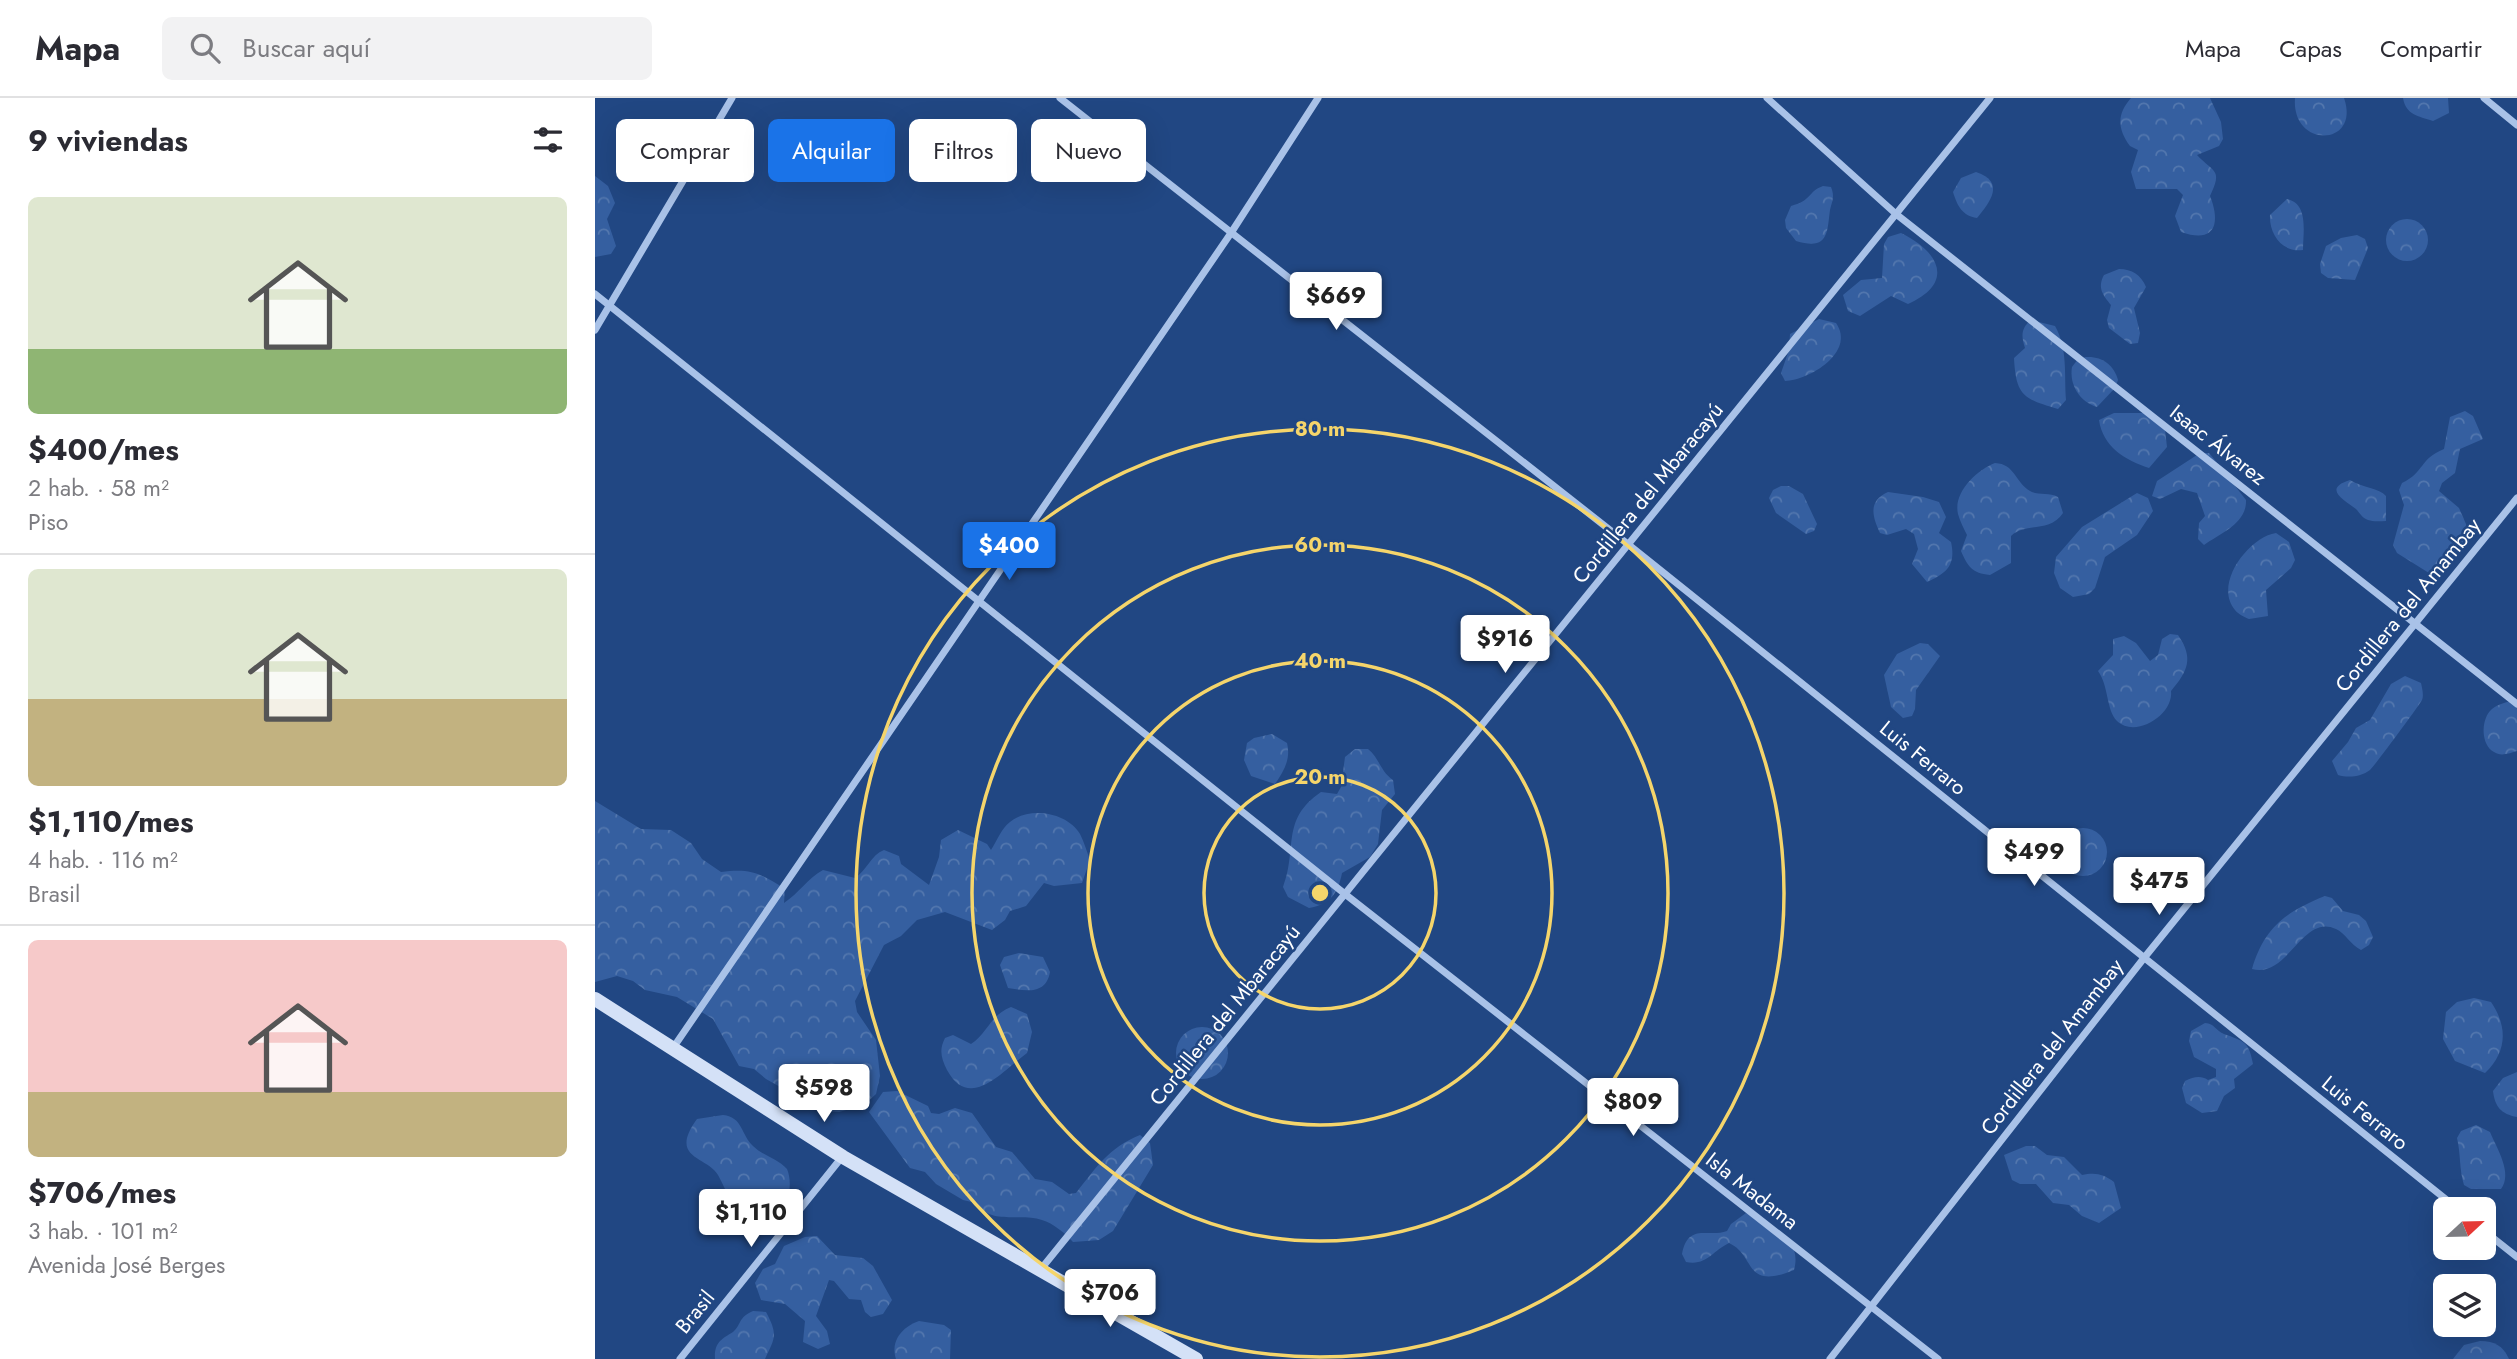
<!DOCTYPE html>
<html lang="es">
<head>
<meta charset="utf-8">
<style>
  :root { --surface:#fff; --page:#f2f2f3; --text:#2b2b33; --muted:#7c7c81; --line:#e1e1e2; --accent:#1a73e8 }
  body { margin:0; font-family:Jost,sans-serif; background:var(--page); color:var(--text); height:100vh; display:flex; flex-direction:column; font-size:26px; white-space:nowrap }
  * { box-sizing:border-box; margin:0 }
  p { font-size:23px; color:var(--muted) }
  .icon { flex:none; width:38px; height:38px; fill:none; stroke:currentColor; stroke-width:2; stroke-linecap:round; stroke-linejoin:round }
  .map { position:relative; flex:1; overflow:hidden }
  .details { display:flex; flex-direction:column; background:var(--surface); width:595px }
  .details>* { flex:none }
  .banner { position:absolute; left:21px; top:21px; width:665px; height:63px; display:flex; gap:14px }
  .needle { width:46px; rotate:68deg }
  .tools { position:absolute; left:1838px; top:1099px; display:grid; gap:14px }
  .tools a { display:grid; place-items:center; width:63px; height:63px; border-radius:10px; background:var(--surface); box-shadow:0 7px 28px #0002; font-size:35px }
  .price { position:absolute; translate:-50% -60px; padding:0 16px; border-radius:7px; background:#fff; color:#222; font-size:23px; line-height:46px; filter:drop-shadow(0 2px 4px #0008) }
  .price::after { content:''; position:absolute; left:50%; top:42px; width:21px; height:16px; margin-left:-10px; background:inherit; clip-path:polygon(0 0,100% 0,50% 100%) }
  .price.selected { background:var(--accent); color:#fff }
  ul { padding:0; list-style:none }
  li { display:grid; align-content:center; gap:14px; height:371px; padding:0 28px }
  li+li { border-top:2px solid var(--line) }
  li span { display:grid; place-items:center; height:217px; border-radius:10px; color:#555 }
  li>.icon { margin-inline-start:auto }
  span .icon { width:126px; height:126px; fill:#fffc; stroke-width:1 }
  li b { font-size:30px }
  h2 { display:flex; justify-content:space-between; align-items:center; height:84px; padding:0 28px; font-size:30px }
  .pill { padding:0 24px; border-radius:10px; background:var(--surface); box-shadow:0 7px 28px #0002; font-size:24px; line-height:63px }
  .pill.selected { background:var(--accent); color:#fff }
  header { display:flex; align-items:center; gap:42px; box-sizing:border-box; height:98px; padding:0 35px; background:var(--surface); border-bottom:2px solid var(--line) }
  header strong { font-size:33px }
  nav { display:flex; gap:38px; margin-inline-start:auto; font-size:24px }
  .search { width:490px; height:63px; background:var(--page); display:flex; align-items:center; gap:18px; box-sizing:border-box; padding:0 24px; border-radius:10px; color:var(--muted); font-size:26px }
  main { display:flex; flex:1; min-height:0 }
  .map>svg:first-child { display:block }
</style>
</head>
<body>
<header>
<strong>Mapa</strong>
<div class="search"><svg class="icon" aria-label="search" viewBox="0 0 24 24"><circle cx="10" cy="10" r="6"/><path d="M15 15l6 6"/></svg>Buscar aquí</div>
<nav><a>Mapa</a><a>Capas</a><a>Compartir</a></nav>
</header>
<main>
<section class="details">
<h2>9 viviendas<svg class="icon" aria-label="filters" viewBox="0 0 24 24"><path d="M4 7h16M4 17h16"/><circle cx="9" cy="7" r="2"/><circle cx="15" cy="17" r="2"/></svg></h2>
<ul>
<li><span style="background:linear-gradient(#dfe7d0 70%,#8fb573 0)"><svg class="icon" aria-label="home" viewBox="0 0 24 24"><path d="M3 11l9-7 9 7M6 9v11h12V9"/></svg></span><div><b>$400/mes</b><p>2 hab. · 58 m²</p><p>Piso</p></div></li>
<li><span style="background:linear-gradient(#dfe7d0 60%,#c2b280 0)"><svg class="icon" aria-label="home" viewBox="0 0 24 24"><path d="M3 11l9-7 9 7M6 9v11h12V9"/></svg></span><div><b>$1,110/mes</b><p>4 hab. · 116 m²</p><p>Brasil</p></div></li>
<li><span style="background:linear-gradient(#f6c9c9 70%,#c2b280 0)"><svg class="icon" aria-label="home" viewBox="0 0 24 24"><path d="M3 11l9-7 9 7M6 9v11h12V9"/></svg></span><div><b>$706/mes</b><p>3 hab. · 101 m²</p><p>Avenida José Berges</p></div></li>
</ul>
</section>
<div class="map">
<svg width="1922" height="1261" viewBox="0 0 1922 1261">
  <defs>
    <pattern id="forest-crowns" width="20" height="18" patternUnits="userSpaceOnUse" patternTransform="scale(1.75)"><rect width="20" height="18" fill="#355fa0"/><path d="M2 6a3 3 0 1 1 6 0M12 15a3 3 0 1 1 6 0" fill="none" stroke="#5377ae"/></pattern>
  </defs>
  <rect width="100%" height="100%" fill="#214783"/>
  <g fill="url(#forest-crowns)">
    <path d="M1536,0h79l11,24 2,17 -4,7 -22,9c17,18 26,14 13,41 11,28 5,48 -29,36l-6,-16 8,-21 -6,-6h-41l-5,-17 7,-22 -8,-4c-13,-18 -13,-32 1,-48z"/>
    <path d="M1700,0h49c17,49 -53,51 -49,0z"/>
    <path d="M1808,0h45l1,15 -16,8c-15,-5 -27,-6 -30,-23z"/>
    <path d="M1381,74c30,10 14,30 1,46 -15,-2 -20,-13 -24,-26l8,-14z"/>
    <polygon points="0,78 13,88 20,105 12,121 21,148 16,156 0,159"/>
    <path d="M1228,88l8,1c4,10 1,14 -1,23 -3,22 -1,41 -34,31l-10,-13 -1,-8 6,-14c22,-6 16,-14 32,-20z"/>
    <path d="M1692,101c22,5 16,33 16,51 -21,3 -34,-16 -33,-35z"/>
    <circle cx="1812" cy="142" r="21"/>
    <path d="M1306,135c39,19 54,50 7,71l-17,-8 -31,20 -12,-5 -5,-16 18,-15 21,-2 2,-34 4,-7z"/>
    <polygon points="1762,137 1770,141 1773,150 1760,182 1733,180 1726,175 1725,166 1731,148 1746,140"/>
    <path d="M1524,171c13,0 22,6 27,18l-12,21 6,25 -2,10 -8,1 -21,-16 -2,-8 4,-15c-8,-10 -14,-17 -7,-30z"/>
    <path d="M1224,221l17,4c20,29 -26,57 -51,58l-4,-8 8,-23 1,-16z"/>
    <path d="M1436,222l24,6c13,23 9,48 11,74l-8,9c-36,-10 -42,-15 -44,-51l11,-10c-4,-12 -4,-20 6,-28z"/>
    <path d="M1491,259c16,-1 28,8 32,23l-3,8 -18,19c-17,-5 -28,-22 -25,-40l6,-8z"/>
    <path d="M1870,313l8,5 10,23 -23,10 -5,24 -13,10 -3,8 20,17 10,23c-8,20 -19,32 -40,42l-32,-20 -4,-8 11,-40 -5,-15 3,-7c23,-11 17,-24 42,-34l6,-32z"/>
    <path d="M1519,315h33l18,17 2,17 -18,21c-24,-8 -46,-21 -50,-48z"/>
    <path d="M1605,355h9l5,6 32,41c1,23 -25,33 -42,45l-6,-6 1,-16 6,-7 -8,-23 -16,-4 -21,10 -8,-3 5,-15z"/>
    <path d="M1400,365c20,1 20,19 35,28 8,5 19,1 28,6l5,16c-13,20 -37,9 -52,23v27l-21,12c-18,-2 -22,-8 -29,-24l6,-16c-3,-6 -7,-14 -9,-21 -5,-22 19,-44 37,-51z"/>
    <path d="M1755,382c13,8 29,8 36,16v25c-6,0 -12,1 -18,-1 -6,-2 -8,-7 -12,-11 -10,-8 -35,-20 -6,-29z"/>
    <polygon points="1186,388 1194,388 1208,396 1222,426 1219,433 1211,436 1181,415 1174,400 1178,392"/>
    <path d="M1293,394l35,5 16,5 7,15 -7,16 12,9c5,23 -4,31 -24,40l-15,-18 6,-15 -4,-15 -8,-5 -19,6 -7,-2c-8,-17 -12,-32 8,-41z"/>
    <polygon points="1542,395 1553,400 1558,413 1542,437 1510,459 1500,490 1494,496 1478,499 1465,490 1459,475 1461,459 1487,429"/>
    <path d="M1681,435l13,9 6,18 -4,8 -25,22 2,26 -19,3c-5,-2 -11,-5 -14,-9 -22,-26 14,-73 41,-77z"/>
    <path d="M1575,536l8,1c16,23 10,36 -7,56 3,23 -35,48 -54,30 -11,-11 -8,-35 -19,-50l15,-16v-16l11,-3 12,7 14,18 8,-6 4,-16z"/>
    <polygon points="1325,545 1333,546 1345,558 1321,592 1320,611 1317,618 1308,620 1296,609 1289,577 1302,556"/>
    <path d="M1810,578l16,7c1,5 3,12 1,17 -4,7 -46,64 -52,70 -9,7 -22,8 -32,5l-6,-14 16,-19 8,-14 14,-8 21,-36z"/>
    <path d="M1916,603l6,2v48c-7,2 -16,6 -23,1 -13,-7 -13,-31 -4,-41 5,-6 14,-8 21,-10z"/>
    <path d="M677,636l15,9c4,16 -3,28 -12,41l-24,-8 -7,-16 3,-17 7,-5z"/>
    <path d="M760,651h13c12,10 12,22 25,31l2,14 -13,16 -4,34 -8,13 -28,16c-4,20 -11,31 -33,35l-21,-11 -5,-10c15,-38 -3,-67 38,-95l16,2 4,-7 4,-30z"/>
    <path d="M0,703l46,28 30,1 20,13 11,16 19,13c29,-4 39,1 64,17l-1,14c15,-10 23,-24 39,-33l32,8c12,-8 16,-23 29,-28l15,6 2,8 28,21 10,-28 2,-17 17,-10 29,14 4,6c6,-9 10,-21 19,-28 19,-16 57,-10 70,12 4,8 7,18 10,26l-8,23 -28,3 -10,-3 -18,23 -16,5 -5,9 -13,10 -47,-18 -28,8 -16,16 -17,9 -29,56 2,11 19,28 4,36 -4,18 -12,11 -25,7 -16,-1 -57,-32 -12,-10 -15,-3 -26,-47 -36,-22 -32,-7 -12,-9 -16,-5 -22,6z"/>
    <circle cx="1488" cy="754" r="24"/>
    <path d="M1730,798l7,2 11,13 16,4 7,6 7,16 -4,8 -8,5c-10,-5 -16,-17 -25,-21 -34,-16 -48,50 -84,40 12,-41 33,-57 73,-73z"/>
    <path d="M424,855l24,4 7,15c-4,23 -24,19 -42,16l-8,-23 4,-8z"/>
    <path d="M1879,900l17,4c17,25 16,50 -6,71l-30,-12 -12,-22 3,-27 11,-10z"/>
    <path d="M416,909l16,7 5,18 -5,21c-25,18 -57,59 -80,17 -6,-12 -8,-20 -2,-32l8,-3 18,9c17,-11 19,-29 40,-37z"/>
    <path d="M1610,925c10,1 10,7 19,11 19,7 25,7 29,30l-19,15 1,9 -11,8 -7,15 -15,2 -16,-10 -4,-15 3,-7c9,-4 15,-6 23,-1l8,-3v-8l-22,-12 -5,-16 2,-10z"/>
    <circle cx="607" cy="955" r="26"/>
    <path d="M1922,974v45c-16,-3 -22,-10 -24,-26l10,-13z"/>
    <path d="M302,993l31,15 3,7 8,1 16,-6 17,5 24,34 16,5 23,27 17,3 17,12 7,-1c20,-25 32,-45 64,-58l10,8 3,22 -40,66 -14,9 -26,2c-7,-8 -20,-19 -31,-22 -22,-8 -50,6 -66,-17l-13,-3 -27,-16 -11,-12 -15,-4 -41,-56 14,-20z"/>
    <path d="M128,1017c20,2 18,20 30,31 10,10 24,12 34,23 7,17 0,42 -13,55 -33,9 -44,-27 -56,-49 -11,-19 -50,-16 -21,-56z"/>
    <path d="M1881,1027l14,7c7,17 23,41 11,57h-30l-7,-4c-5,-16 -3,-30 -7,-47l4,-7z"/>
    <path d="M1431,1048h9l12,9 17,2 18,18c13,-3 22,-1 32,7l7,26 -22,15 -17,-7 -13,-11 -16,-2 -17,-19h-16l-8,-4 -8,-25z"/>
    <path d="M1151,1115c24,12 57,24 48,57 -51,21 -38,-15 -65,-27 -17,8 -22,23 -43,19l-4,-8c6,-32 27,-16 45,-23l4,-7z"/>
    <polygon points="222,1138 240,1157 268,1160 278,1168 297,1202 288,1216 276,1219 270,1214 266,1202 254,1201 239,1183 234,1182 221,1218 232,1233 235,1246 223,1251 208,1244 210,1223 190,1206 166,1202 160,1185 168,1171 180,1166 189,1148 210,1139"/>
    <path d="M158,1213l13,1c13,24 8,27 -1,47h-50c-1,-17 7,-20 18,-27 8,-6 5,-15 20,-21z"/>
    <path d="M324,1223l25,4 7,5 -1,29h-54c-6,-18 6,-32 23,-38z"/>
    <path d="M1885,1243c15,0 23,5 29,18h-56l11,-14z"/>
  </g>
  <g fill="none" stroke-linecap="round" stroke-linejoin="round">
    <g stroke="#a9c2e8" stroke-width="7">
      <polyline points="465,0 1034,447 1863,1111"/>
      <polyline points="1172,0 1301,116 1922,606"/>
      <polyline points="1889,0 1922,27"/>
      <polyline points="0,196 750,796 1343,1261"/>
      <polyline points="0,232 137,0"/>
      <polyline points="78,950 636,135 723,0"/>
      <polyline points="1888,1132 1922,1159"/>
      <polyline points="446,1171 1395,0"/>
      <polyline points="85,1261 247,1059"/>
      <polyline points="1235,1261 1549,860 1922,400"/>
    </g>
    <polyline stroke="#d4e1f7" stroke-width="14" points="0,901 248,1059 601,1261"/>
  </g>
  <g fill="none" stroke="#f5d56b" stroke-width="3.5">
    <circle cx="725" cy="795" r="116"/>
    <circle cx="725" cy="795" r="232"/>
    <circle cx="725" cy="795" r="348"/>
    <circle cx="725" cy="795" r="464"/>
  </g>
  <g text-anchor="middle" stroke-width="5" stroke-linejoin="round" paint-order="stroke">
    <g font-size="21" fill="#fff" stroke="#214783">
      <text transform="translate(1623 347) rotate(38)" y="7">Isaac Álvarez</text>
      <text transform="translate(1053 395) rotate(-51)" y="7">Cordillera del Mbaracayú</text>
      <text transform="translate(1813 507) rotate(-51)" y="7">Cordillera del Amambay</text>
      <text transform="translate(1328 660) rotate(39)" y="7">Luis Ferraro</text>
      <text transform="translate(630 917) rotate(-51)" y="7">Cordillera del Mbaracayú</text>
      <text transform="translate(1457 949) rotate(-52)" y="7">Cordillera del Amambay</text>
      <text transform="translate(1770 1015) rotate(39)" y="7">Luis Ferraro</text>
      <text transform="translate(1157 1093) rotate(38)" y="7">Isla Madama</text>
      <text transform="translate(100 1214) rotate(-51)" y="7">Brasil</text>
    </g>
  </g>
  <circle cx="725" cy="795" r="10" fill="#f5d56b" stroke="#214783" stroke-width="3.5"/>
  <g font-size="21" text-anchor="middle" font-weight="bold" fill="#f5d56b" stroke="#214783" stroke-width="5" stroke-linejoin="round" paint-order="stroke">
    <text x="725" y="338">80 m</text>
    <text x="725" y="454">60 m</text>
    <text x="725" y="570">40 m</text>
    <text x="725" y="686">20 m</text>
  </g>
</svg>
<div class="tools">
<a><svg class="needle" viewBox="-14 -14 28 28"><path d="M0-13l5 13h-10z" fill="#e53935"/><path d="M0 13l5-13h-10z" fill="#7c7c81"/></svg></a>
<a><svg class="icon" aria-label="layers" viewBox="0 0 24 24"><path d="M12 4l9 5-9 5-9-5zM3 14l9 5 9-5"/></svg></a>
</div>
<b class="price" style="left:741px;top:234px">$669</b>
<b class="price selected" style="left:414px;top:484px">$400</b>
<b class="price" style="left:910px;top:577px">$916</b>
<b class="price" style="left:1439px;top:790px">$499</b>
<b class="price" style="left:1564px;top:819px">$475</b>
<b class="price" style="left:229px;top:1026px">$598</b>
<b class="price" style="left:1038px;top:1040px">$809</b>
<b class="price" style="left:156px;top:1151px">$1,110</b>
<b class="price" style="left:515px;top:1231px">$706</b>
<div class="banner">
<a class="pill">Comprar</a>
<a class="pill selected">Alquilar</a>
<a class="pill">Filtros</a>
<a class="pill">Nuevo</a>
</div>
</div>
</main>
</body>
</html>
